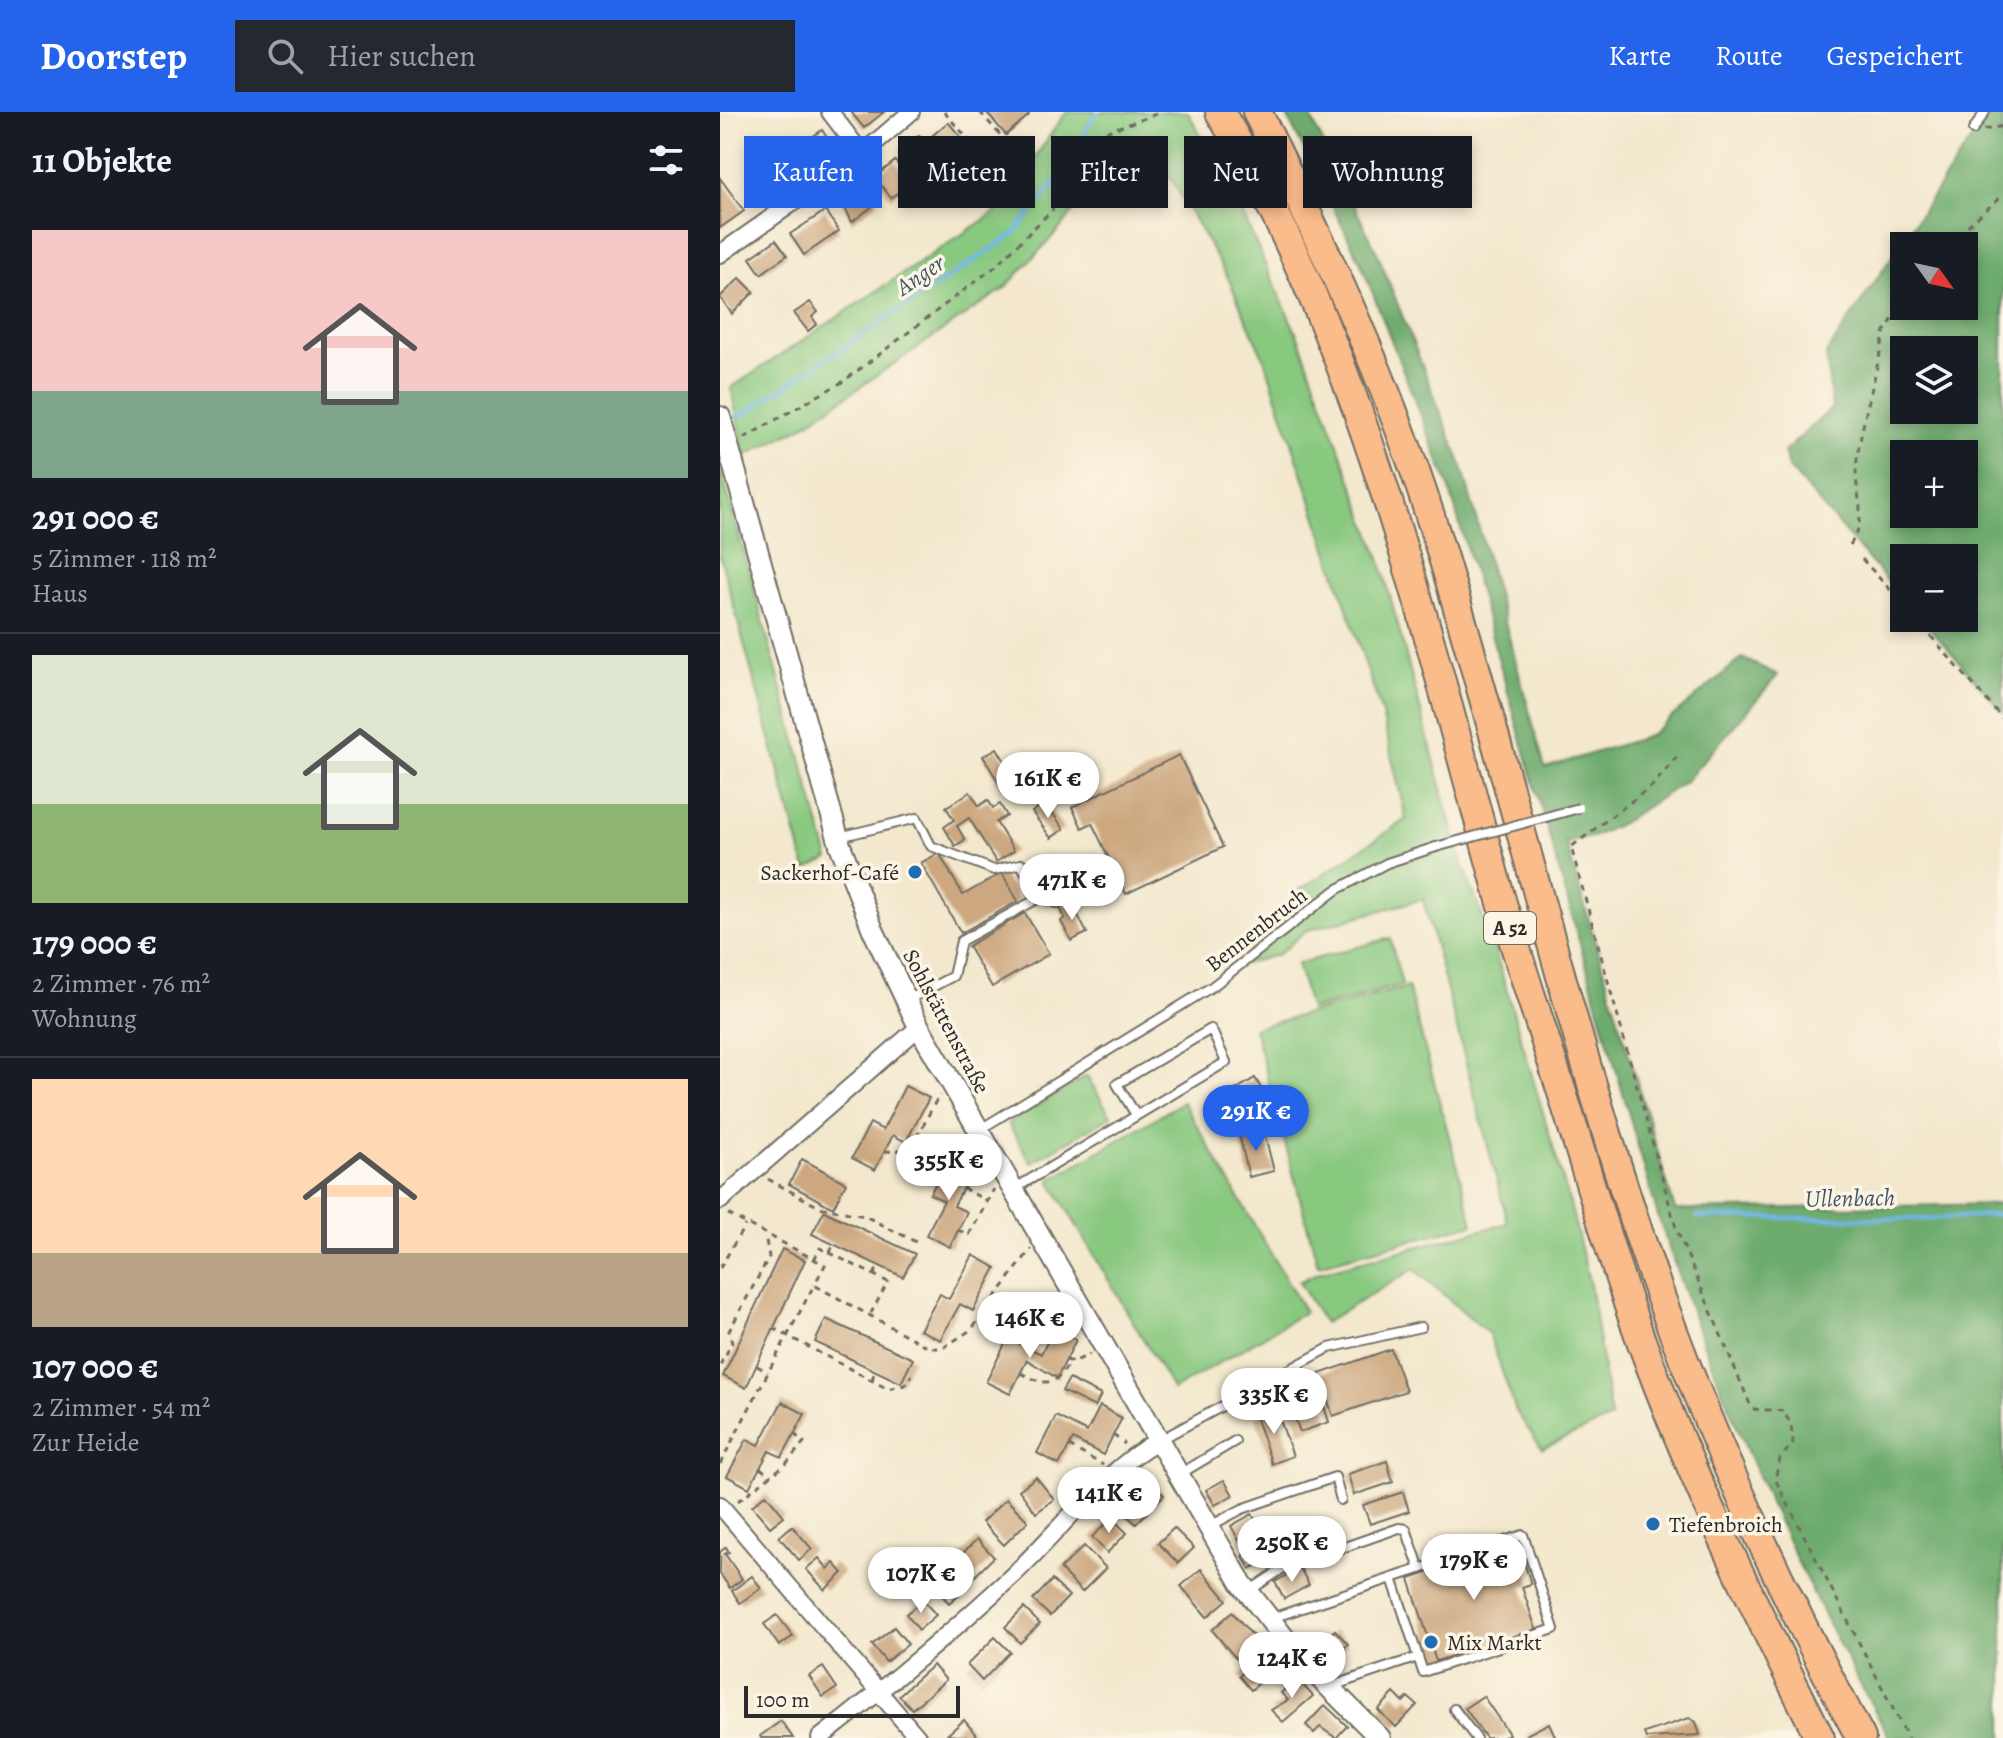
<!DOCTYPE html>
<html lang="de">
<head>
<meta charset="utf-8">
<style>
  :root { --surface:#171b24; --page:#242831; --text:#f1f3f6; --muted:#9ea1a6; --line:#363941; --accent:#2563eb }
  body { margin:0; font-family:Alegreya,serif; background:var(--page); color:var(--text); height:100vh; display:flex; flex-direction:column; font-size:30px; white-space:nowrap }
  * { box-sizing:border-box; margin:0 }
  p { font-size:26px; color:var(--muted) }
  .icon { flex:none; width:44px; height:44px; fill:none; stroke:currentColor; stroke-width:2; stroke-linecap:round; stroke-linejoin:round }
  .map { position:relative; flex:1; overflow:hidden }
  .side { display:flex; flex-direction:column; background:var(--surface); width:720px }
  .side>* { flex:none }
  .hud { position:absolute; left:24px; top:24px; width:760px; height:72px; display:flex; gap:16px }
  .needle { width:52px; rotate:123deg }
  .controls { position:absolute; left:1170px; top:120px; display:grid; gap:16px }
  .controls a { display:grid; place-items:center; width:88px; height:88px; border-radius:0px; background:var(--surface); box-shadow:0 4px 12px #0003; font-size:40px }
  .scale { position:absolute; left:24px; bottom:20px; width:216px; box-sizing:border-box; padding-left:8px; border:4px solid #2b2b2b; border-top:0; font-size:22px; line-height:28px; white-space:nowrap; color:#2b2b2b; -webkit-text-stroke:6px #fcf5e5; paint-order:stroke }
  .price { position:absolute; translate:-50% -68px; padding:0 18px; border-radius:28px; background:#fff; color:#222; font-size:26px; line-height:52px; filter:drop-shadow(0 2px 4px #0008) }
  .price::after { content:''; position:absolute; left:50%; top:48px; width:24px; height:18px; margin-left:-12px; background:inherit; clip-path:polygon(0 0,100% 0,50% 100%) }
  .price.selected { background:var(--accent); color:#fff }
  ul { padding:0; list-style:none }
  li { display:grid; align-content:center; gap:16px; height:424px; padding:0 32px }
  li+li { border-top:2px solid var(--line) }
  li span { display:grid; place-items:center; height:248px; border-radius:0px; color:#555 }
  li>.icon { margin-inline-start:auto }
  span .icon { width:144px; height:144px; fill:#fffc; stroke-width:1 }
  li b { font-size:34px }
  h2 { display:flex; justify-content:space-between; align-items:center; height:96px; padding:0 32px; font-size:34px }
  .tag { padding:0 28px; border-radius:0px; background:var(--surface); box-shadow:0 4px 12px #0003; font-size:28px; line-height:72px }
  .tag.selected { background:var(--accent); color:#fff }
  header { display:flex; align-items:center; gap:48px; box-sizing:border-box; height:112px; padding:0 40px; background:var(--accent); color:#fff }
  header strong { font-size:38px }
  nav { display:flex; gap:44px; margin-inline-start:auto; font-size:28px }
  .search { width:560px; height:72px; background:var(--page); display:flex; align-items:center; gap:20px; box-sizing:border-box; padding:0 28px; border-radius:0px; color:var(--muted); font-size:30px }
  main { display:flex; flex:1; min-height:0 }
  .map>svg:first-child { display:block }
</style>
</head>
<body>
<header>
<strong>Doorstep</strong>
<div class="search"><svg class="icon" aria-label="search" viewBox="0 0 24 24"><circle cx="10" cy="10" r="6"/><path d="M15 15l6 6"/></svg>Hier suchen</div>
<nav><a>Karte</a><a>Route</a><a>Gespeichert</a></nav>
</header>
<main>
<section class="side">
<h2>11 Objekte<svg class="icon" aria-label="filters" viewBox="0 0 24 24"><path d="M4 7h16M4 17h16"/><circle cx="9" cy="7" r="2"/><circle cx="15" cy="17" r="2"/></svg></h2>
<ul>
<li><span style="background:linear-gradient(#f6c9c9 65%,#7fa58c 0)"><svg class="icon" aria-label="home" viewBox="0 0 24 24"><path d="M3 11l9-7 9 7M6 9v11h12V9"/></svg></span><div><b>291 000 €</b><p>5 Zimmer · 118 m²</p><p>Haus</p></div></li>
<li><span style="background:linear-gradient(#dfe7d0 60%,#8fb573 0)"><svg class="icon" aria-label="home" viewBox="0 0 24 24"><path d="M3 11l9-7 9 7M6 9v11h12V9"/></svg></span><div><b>179 000 €</b><p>2 Zimmer · 76 m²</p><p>Wohnung</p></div></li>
<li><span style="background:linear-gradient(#ffd9b3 70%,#b9a48a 0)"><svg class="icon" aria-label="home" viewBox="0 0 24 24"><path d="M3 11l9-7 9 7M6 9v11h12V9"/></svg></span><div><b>107 000 €</b><p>2 Zimmer · 54 m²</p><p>Zur Heide</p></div></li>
</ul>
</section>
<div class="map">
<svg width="1283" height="1626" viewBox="0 0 1283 1626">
  <rect width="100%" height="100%" fill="#fcf5e5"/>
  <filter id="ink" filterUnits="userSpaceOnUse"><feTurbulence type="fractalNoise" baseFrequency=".0125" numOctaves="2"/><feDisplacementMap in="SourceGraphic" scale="16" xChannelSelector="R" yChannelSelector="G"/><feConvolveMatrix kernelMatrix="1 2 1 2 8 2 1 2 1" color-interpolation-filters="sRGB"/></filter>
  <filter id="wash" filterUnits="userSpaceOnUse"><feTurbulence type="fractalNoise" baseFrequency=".006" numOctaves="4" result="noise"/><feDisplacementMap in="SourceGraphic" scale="32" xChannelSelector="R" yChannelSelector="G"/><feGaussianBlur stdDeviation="1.8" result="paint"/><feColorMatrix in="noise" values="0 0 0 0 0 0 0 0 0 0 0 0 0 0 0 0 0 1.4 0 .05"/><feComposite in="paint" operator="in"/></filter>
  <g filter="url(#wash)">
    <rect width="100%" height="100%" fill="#f3e8cd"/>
    <g fill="#88c87f" stroke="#5a7a55" stroke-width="2">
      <polygon points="346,0 468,0 523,103 579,227 660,447 741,748 773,832 850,1092 870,1173 891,1306 822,1337 796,1299 769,1222 694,1157 604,1211 579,1170 597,1161 788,1111 703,787 585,819 559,842 518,854 581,777 686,707 662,602 545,249 508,166 431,31 390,47 345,111 285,176 80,316 25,344 11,276 280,97"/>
      <polygon points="0,355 109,747 86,758 0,444"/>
      <polygon points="670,826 682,873 590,898 577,852"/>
      <polygon points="688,875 753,1112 598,1153 534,916"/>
      <polygon points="367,964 391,1004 311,1051 288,1011"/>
      <polygon points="463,990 585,1200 453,1278 330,1068"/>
    </g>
    <g fill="#6eac6e" stroke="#4c6c4c" stroke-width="2" fill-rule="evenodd">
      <path d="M565,0h23l68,138 85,213 84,305 104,-32 93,-78 36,17 -92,106 -64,42 -27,13 -29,7 109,367 328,-6v534h-113c-94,-165 -172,-341 -232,-522l-209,-729 -89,-226z"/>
      <path d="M1273,0h10v600l-82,-94h43v-60h-60v42l-116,-133 -4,-15 48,-44 -6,-54 153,-226zM1184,134h60v60h-60zM1184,238h60v60h-60zM1184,342h60v60h-60z"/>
    </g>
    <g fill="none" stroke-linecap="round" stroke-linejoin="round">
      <g stroke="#72b7e8" stroke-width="4">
        <polyline points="6,308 22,303 294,122 333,73 377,0"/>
        <polyline points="977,1105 1210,1107 1283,1102"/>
      </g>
    </g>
    <g id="blocks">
      <g fill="#cca77f">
        <polygon points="131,0 164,0 144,16"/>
        <polygon points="266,0 307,0 309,3 286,23"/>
        <polygon points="228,10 265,53 242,73 207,33 188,49 180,39 199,23 205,30"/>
        <polygon points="102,18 114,36 86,56 74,38"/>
        <polygon points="175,49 191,70 171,86 155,65"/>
        <polygon points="53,56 63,71 42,86 31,71"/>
        <polygon points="0,66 24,99 0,116"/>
        <polygon points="143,71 158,90 132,110 121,88"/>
        <polygon points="105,99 119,119 84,143 70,122"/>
        <polygon points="56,128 67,143 41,162 30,146"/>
        <polygon points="20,166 34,180 12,202 0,185"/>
        <polygon points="90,190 98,200 92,205 97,212 88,219 74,201"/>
        <polygon points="277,636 295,667 281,675 263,644"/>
        <polygon points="459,643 503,735 406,782 372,711 362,716 352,695"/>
        <polygon points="250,680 259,694 268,688 273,696 280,692 287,704 276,710 294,739 276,750 249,706 237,714 245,728 235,734 224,715 234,708 226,695"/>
        <polygon points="325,691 344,717 331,726 312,700"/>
        <polygon points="219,741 243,783 282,761 298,789 241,821 201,751"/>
        <polygon points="372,754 377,764 340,784 332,769 347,761 349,766"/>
        <polygon points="351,790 367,821 351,829 341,809 345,806 340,796"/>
        <polygon points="305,801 329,842 272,875 248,834"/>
        <polygon points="535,966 547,986 513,1006 502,986"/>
        <polygon points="185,974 209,986 186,1030 173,1023 155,1058 132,1046 150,1011 163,1018"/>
        <polygon points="543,1016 554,1059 529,1065 519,1022"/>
        <polygon points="229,1046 252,1058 234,1094 247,1100 230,1135 206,1123 224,1089 210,1082"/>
        <polygon points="82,1047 126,1071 113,1096 69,1072"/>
        <polygon points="104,1099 195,1142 183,1165 92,1122"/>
        <polygon points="62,1137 85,1148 26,1276 3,1264"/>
        <polygon points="253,1143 276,1156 253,1199 240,1192 220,1228 200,1218 220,1182 229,1187"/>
        <polygon points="307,1192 337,1207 331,1218 301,1203"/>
        <polygon points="106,1207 193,1247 181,1271 95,1230"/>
        <polygon points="334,1217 356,1228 337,1266 307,1248 290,1282 266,1270 288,1226 321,1242"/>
        <polygon points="671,1237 686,1279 613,1304 599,1262"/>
        <polygon points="349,1267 381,1283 375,1295 342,1279"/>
        <polygon points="601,1285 609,1310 580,1320 571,1295"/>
        <polygon points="62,1290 85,1302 62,1345 49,1339 29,1376 7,1364 27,1327 39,1333"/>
        <polygon points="380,1294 402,1306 383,1343 353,1327 339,1353 317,1341 336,1304 367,1320"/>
        <polygon points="556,1297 573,1344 552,1352 535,1304"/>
        <polygon points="667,1349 673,1370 634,1383 628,1362"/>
        <polygon points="316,1365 334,1387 316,1401 299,1378"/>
        <polygon points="429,1368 444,1383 416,1412 400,1397"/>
        <polygon points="504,1368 513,1383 495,1393 486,1378"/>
        <polygon points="683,1380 689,1399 650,1412 643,1393"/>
        <polygon points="46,1382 64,1404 50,1415 32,1394"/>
        <polygon points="286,1387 308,1409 284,1433 262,1410"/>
        <polygon points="532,1402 548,1429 537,1435 545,1449 530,1457 523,1444 526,1441 511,1414"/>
        <polygon points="392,1406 407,1421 387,1441 372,1425"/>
        <polygon points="72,1414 92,1437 79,1448 59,1425"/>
        <polygon points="454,1416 474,1436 458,1451 438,1431"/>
        <polygon points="257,1427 274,1445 253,1466 236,1448"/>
        <polygon points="798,1432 811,1472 802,1475 816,1517 716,1549 689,1467"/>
        <polygon points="364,1434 386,1456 362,1480 340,1457"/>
        <polygon points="6,1435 9,1440 5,1442 22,1467 10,1476 0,1462 0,1440"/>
        <polygon points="99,1446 108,1457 114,1451 123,1461 105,1478 86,1457"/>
        <polygon points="580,1456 589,1473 564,1487 555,1470"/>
        <polygon points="481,1457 507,1488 487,1505 461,1474"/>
        <polygon points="236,1463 246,1476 229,1491 218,1479"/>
        <polygon points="32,1464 41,1476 20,1491 12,1479"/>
        <polygon points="332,1468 349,1484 330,1504 313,1488"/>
        <polygon points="203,1488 216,1503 199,1518 186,1502"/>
        <polygon points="304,1496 320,1512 300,1531 285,1515"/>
        <polygon points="512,1500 539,1531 518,1549 492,1518"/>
        <polygon points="57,1503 73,1524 59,1534 44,1512"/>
        <polygon points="174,1515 188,1532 166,1550 152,1533"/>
        <polygon points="615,1518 628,1532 606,1552 593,1539"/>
        <polygon points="275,1525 290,1540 262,1569 247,1553"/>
        <polygon points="546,1541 558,1555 531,1578 519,1564"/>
        <polygon points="213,1553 226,1568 192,1597 179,1583"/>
        <polygon points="103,1555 117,1576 103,1585 89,1564"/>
        <polygon points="576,1566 593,1584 563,1610 551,1598 568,1588 561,1581"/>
        <polygon points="674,1581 683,1590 688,1585 697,1593 676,1615 658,1598"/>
        <polygon points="763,1584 789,1622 782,1626 766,1626 745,1596"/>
        <polygon points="605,1593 627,1614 616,1626 600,1615 594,1621 586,1613"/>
        <polygon points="969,1606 976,1610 980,1623 926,1626 924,1621"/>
        <polygon points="244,1608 259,1626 227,1623"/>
        <polygon points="61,1609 73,1626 41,1626 40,1624"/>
        <polygon points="829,1611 836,1626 807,1626 806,1623"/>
      </g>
    </g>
  </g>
  <g filter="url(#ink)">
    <use href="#blocks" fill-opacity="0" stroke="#716d64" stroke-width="2"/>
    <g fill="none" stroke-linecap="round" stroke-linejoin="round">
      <defs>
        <g id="service">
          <polyline points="1253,18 1265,0"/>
          <polyline points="119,725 197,706 211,734 274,758 301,752 319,786 241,829 233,864 186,889"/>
          <path d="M301,752c28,10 49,-5 77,-3l7,13 -24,19 -24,10 -18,-5"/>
          <polyline points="259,1018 493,874 616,778 667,751 716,735"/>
          <polyline points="294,1077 506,950 491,917 397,972 416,1003"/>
          <polyline points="440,1328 609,1236 701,1215"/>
          <polyline points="460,1362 515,1329"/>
          <polyline points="490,1414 522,1397 615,1365 621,1388"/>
          <polyline points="672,1466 803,1423 834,1517 703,1560 698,1545"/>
          <polyline points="529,1479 562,1457 679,1416 686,1417 700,1457"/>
          <polyline points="549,1507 672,1466 698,1545 612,1574"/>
          <polyline points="734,1597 756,1626"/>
        </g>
        <g id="minor">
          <polyline points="110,0 142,42"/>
          <polyline points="0,142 142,42 191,0"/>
          <polyline points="0,1089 199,915"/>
          <polyline points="0,1393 198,1626"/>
          <path d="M100,1626c66,-51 131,-105 192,-162 46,-43 92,-106 147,-136"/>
        </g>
        <polyline id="tertiary" points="0,305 120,733 153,818 199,915 522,1472 580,1546 660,1626"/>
        <g id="motorway">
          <path d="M500,0c141,236 203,508 276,770 18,65 40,128 60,192 26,80 49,162 76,241 51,146 119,286 188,423"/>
          <path d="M537,0c69,137 135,279 180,426 78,253 136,513 225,763 54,150 123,297 199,437"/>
        </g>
      </defs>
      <use href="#service" stroke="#716d64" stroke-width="12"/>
      <use href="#minor" stroke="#716d64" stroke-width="20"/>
      <use href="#tertiary" stroke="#716d64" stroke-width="24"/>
      <use href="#motorway" stroke="#716d64" stroke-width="32"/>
      <g stroke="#716d64" stroke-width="3" stroke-dasharray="6 6" stroke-linecap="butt">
        <polyline points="224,0 269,50"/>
        <polyline points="260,0 282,25"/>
        <polyline points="1264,18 1283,14"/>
        <polyline points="1235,134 1245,116 1283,83"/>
        <polyline points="24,326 124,269 276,154 332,98 385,20 442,0"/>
        <path d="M1130,433c21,-32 2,-50 7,-85 5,-37 16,-74 24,-111l4,-18 19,-29"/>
        <polyline points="1142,447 1184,493"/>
        <polyline points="1195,506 1283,607"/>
        <polyline points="957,645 933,673 851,735 956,1116 1032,1297 1063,1299 1071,1312 1073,1331 1060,1347 1055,1367 1188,1626"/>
        <path d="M165,1039c34,4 38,-33 55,-56"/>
        <polyline points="48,1067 99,1095 145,1104 196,1130"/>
        <polyline points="243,1076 267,1089"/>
        <polyline points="8,1102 105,1153 94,1173"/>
        <polyline points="238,1118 249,1123 274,1077"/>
        <polyline points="110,1141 113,1133"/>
        <polyline points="94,1148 100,1136 168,1170 151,1201"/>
        <polyline points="0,1156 25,1113"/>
        <polyline points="154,1163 159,1153"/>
        <polyline points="53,1216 168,1277 185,1273 192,1263"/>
        <polyline points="346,1248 354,1250 370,1242"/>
        <polyline points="0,1253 12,1231 9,1219 49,1145 45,1123"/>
        <polyline points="37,1254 48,1260"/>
        <path d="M301,1261c22,12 36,15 48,-11"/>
        <polyline points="152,1268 155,1258"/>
        <polyline points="393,1323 405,1332"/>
        <polyline points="349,1334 383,1353"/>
        <polyline points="0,1352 94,1173 206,1234 221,1237 251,1218 311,1137"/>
        <polyline points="40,1356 51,1364"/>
        <polyline points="18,1389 66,1352 84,1330 74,1322"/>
      </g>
      <use href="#service" stroke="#fff" stroke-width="8"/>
      <use href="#minor" stroke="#fff" stroke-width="16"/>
      <use href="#tertiary" stroke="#fff" stroke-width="20"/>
      <use href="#motorway" stroke="#fabc8b" stroke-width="28"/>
      <defs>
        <polyline id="service-bridge" points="716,735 859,696"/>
      </defs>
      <use href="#service-bridge" stroke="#716d64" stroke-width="12" stroke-linecap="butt"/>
      <use href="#service-bridge" stroke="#fff" stroke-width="8"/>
    </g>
  </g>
  <g fill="#1f6fb2" stroke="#fcf5e5" stroke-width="3">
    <circle cx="195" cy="760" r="8"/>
    <circle cx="933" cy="1412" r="8"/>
    <circle cx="711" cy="1530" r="8"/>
  </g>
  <g text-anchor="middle" stroke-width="7" stroke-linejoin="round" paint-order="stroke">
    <rect fill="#fcf5e5" stroke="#6a6863" stroke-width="2" x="764" y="800" width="52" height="32" rx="6"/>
    <g font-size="20" font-weight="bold" fill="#2b2b2b">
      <text x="790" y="823">A 52</text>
    </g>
    <g font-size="22" fill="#2b2b2b" stroke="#fcf5e5" text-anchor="start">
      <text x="179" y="768" text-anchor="end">Sackerhof-Café</text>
      <text x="949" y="1420">Tiefenbroich</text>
      <text x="727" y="1538">Mix Markt</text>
    </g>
    <g font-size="22" fill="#2b2b2b" stroke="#fcf5e5">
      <text transform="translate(536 817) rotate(-38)" y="8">Bennenbruch</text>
      <text transform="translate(227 909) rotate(62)" y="8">Sohlstättenstraße</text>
    </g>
    <g font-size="24" font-style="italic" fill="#405564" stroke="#fcf5e5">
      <text transform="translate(200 163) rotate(-34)" y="8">Anger</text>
      <text transform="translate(1130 1086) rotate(-1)" y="8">Ullenbach</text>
    </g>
  </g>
</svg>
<div class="controls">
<a><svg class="needle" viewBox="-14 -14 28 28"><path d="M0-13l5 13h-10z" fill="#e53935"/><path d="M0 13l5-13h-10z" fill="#9ea1a6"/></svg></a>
<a><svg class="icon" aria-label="layers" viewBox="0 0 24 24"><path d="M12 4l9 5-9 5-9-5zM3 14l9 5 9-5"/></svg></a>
<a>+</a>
<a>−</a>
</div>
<div class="scale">100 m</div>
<b class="price" style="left:328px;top:708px">161K €</b>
<b class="price" style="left:352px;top:810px">471K €</b>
<b class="price selected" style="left:536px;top:1041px">291K €</b>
<b class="price" style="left:229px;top:1090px">355K €</b>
<b class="price" style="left:310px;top:1248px">146K €</b>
<b class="price" style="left:554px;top:1324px">335K €</b>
<b class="price" style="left:389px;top:1423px">141K €</b>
<b class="price" style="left:572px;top:1472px">250K €</b>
<b class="price" style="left:754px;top:1490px">179K €</b>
<b class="price" style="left:201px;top:1503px">107K €</b>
<b class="price" style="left:572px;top:1588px">124K €</b>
<div class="hud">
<a class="tag selected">Kaufen</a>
<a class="tag">Mieten</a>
<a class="tag">Filter</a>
<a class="tag">Neu</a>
<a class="tag">Wohnung</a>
</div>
</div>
</main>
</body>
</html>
